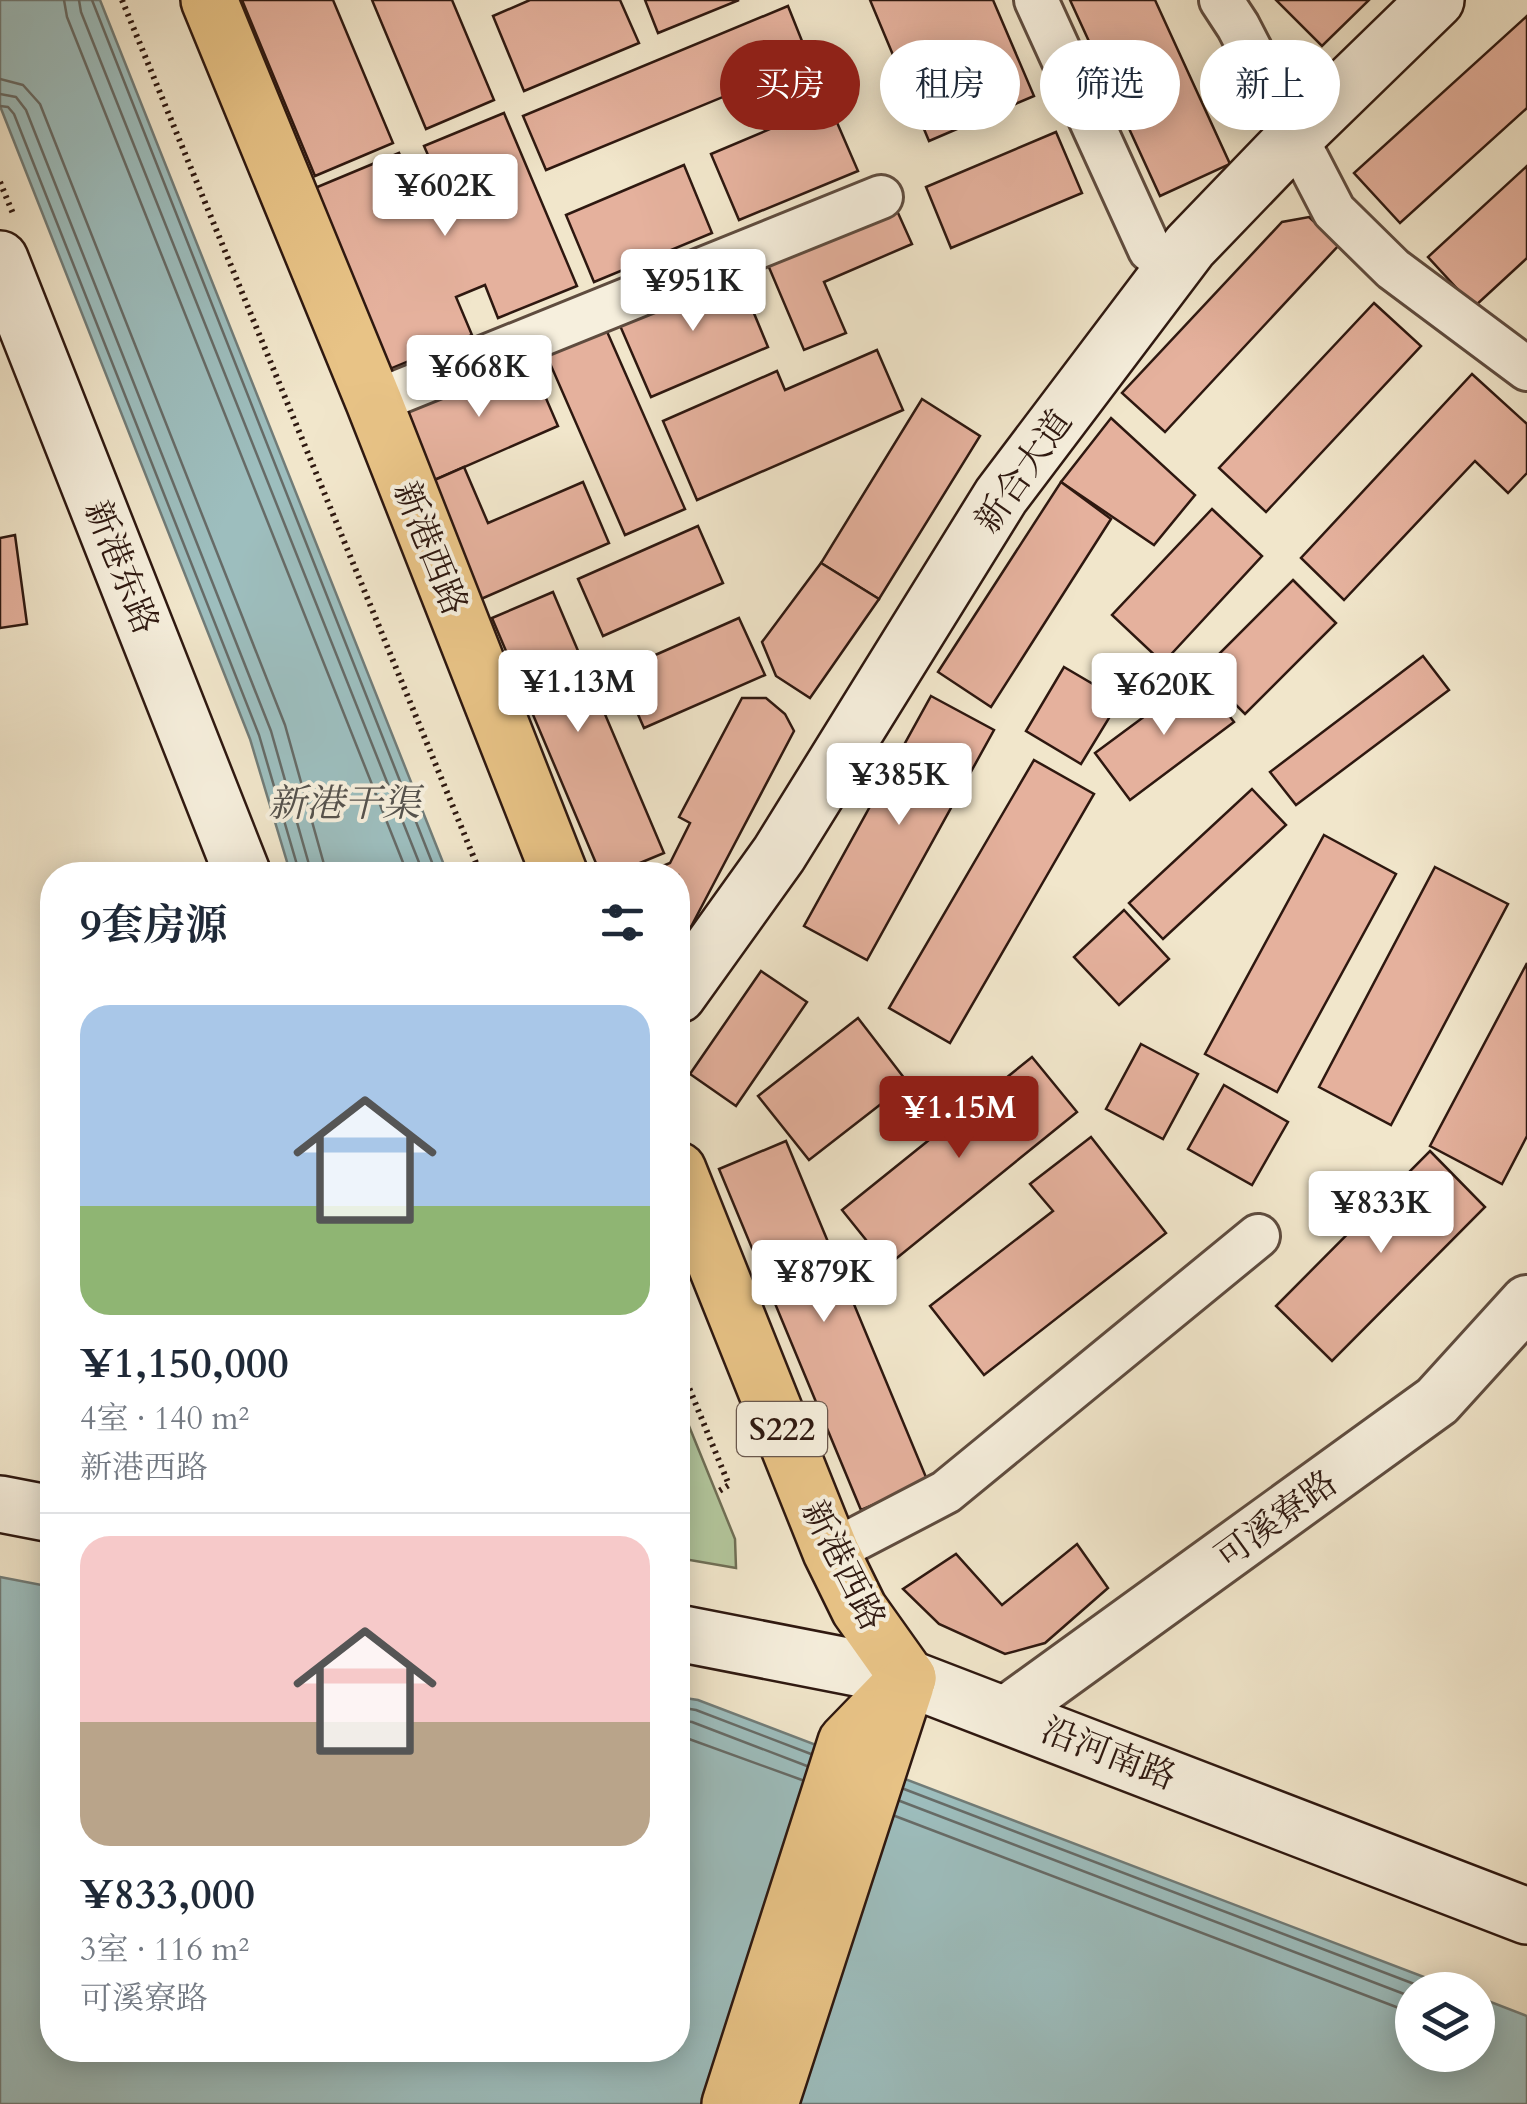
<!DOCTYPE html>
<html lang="zh">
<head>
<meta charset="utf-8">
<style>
  :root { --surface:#fff; --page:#f6f6f7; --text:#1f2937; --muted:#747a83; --line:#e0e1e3; --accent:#8f2418 }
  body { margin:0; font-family:Cardo,"Noto Serif SC",serif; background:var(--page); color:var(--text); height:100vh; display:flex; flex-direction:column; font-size:38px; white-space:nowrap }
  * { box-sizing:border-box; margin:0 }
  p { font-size:32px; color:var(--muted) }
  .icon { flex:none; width:55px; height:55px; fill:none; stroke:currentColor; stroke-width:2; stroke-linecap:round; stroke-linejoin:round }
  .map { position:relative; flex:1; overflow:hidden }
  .sheet { position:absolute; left:40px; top:862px; width:650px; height:1200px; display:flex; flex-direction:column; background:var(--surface); border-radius:40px; box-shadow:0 5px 25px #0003 }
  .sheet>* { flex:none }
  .top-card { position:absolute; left:720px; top:40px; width:655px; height:90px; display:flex; gap:20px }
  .controls { position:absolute; left:1395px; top:1972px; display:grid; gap:20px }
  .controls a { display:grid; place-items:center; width:100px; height:100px; border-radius:50%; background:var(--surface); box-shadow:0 5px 25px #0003; font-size:50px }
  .price { position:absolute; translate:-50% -85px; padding:0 22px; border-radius:10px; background:#fff; color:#222; font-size:32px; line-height:65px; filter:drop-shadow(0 2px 5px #0008) }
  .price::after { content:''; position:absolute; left:50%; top:60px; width:30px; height:22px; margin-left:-15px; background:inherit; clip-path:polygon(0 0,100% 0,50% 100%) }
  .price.active { background:var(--accent); color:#fff }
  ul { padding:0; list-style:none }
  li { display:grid; align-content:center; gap:20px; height:530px; padding:0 40px }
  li+li { border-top:2px solid var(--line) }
  li span { display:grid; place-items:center; height:310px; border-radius:30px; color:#555 }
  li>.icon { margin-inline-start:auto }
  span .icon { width:180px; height:180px; fill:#fffc; stroke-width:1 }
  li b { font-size:42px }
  h2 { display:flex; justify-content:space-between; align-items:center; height:120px; padding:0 40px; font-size:42px }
  .chip { padding:0 35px; border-radius:45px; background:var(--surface); box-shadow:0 5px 25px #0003; font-size:35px; line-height:90px }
  .chip.active { background:var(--accent); color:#fff }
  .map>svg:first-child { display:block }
</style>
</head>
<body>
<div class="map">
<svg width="1527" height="2104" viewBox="0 0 1527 2104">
  <rect width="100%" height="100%" fill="#f1e6cb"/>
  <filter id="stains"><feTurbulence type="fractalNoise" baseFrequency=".002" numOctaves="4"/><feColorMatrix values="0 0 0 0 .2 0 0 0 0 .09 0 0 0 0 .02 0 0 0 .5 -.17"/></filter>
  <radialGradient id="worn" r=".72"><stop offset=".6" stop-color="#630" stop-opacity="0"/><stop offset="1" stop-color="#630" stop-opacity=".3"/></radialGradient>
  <polygon fill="#b3c69c" stroke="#706f56" stroke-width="2.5" points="678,1399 735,1539 736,1568 678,1558"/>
  <g fill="#9dbebe" stroke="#717c78" stroke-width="2.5">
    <polygon points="0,0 100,0 448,875 291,875 250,739 0,106"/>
    <polygon points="0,1577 52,1587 52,2050 678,2050 678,1697 698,1700 1458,1990 1412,1990 1412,2055 1478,2055 1478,1997 1527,2016 1527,2104 0,2104"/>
  </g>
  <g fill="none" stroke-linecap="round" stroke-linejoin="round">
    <g stroke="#666b67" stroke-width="2.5">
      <polyline points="64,0 67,17 408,875"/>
      <polyline points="79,0 81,12 424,875"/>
      <polyline points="92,0 437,875"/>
      <polyline points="0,79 23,85 40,104 285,725 327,875"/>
      <polyline points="0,94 16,97 26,110 271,731 312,875"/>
      <polyline points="0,106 8,107 14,114 259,735 300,875"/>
      <polyline points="678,1707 696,1710 811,1754"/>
      <polyline points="678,1720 692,1722 807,1766"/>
      <polyline points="678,1735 802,1780"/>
      <polyline points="904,1789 1430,1990"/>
      <polyline points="900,1801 1412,1997"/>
      <polyline points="895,1816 1412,2013"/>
    </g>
  </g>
  <g fill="#e5b19d" stroke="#2e1810" stroke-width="2.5">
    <polygon points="242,0 333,0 393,143 315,176"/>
    <polygon points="372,0 452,0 494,100 426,129"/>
    <polygon points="530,0 620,0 639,43 524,91 493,16"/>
    <polygon points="645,0 739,0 658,33"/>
    <polygon points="870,0 993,0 1034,96 929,141"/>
    <polygon points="1070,0 1155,0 1230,164 1160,196"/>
    <polygon points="1276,0 1369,0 1322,46"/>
    <polygon points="788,6 810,61 546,170 523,116"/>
    <polygon points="1527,16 1527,108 1400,223 1354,173"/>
    <polygon points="829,104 858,171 739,220 711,154"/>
    <polygon points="504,113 577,286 498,318 485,285 456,297 472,335 390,369 315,188 399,153 415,190 439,180 424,146"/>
    <polygon points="1056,132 1082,193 951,248 926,187"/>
    <polygon points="684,165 712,233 594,282 566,215"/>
    <polygon points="1527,166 1527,258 1474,307 1428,257"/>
    <polygon points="894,204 912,244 824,282 846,333 804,350 765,258"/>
    <polygon points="1309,217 1339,245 1165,432 1122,393 1282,222"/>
    <polygon points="736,270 768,347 651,397 618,321"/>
    <polygon points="1374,303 1421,346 1266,512 1219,468"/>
    <polygon points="605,327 685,509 625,535 545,352"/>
    <polygon points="877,350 903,410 697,500 663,421 777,371 785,390"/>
    <polygon points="529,359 558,426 430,482 401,415"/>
    <polygon points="1472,374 1527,424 1527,473 1508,493 1475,461 1344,600 1301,558"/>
    <polygon points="922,399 980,436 879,599 821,563"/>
    <polygon points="1111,418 1195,495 1154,545 1061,482"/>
    <polygon points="464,467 488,523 583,482 609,543 481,599 430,482"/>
    <polygon points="1061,482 1111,519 991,707 938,672"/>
    <polygon points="1212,509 1262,556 1163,663 1112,615"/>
    <polygon points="698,526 723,583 603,636 578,579"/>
    <polygon points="15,535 27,624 0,628 0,538"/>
    <polygon points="821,563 879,599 810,698 776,676 762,642"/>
    <polygon points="1293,580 1336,623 1245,714 1202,671"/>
    <polygon points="553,592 664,853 611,875 601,875 492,618"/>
    <polygon points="739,618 765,675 644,728 619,671"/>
    <polygon points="1423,656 1449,690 1296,805 1270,772"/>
    <polygon points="1064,667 1120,700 1081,764 1026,731"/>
    <polygon points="1199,676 1234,722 1130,800 1095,753"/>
    <polygon points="931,696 994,730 867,960 804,926"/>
    <polygon points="742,698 766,698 785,714 794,731 684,940 678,944 678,875 641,875 670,863 690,823 679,817"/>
    <polygon points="1034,760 1094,794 950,1043 889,1008"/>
    <polygon points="1252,789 1286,825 1163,939 1129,903"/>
    <polygon points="1324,835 1396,874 1277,1092 1205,1054"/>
    <polygon points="1435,867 1508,904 1391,1125 1319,1087"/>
    <polygon points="1124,910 1169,959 1119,1005 1074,957"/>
    <polygon points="1527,963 1527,1136 1502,1184 1430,1146"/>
    <polygon points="761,971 807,1002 736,1106 690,1074"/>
    <polygon points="858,1018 908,1083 809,1160 758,1096"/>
    <polygon points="1141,1044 1198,1074 1163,1139 1106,1109"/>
    <polygon points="1032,1057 1077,1112 887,1266 842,1210"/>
    <polygon points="1224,1085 1288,1122 1252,1185 1188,1149"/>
    <polygon points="1091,1137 1166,1233 984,1375 930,1306 1053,1211 1030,1184"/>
    <polygon points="786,1141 928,1482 861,1510 719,1169"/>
    <polygon points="1430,1151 1485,1207 1332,1361 1276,1306"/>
    <polygon points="1077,1544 1108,1588 1045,1643 1005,1654 939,1624 903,1589 956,1554 1002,1605"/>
  </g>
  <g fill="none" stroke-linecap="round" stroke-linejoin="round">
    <defs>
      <g id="minor">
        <polyline points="1036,0 1150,250 1174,268"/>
        <polyline points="1221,0 1238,26 1334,211 1393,269 1527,369"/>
        <polyline points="374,402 881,197"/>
        <polyline points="831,1552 946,1492 1258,1236"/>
      </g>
      <polyline id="tertiary" points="1006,1713 1437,1401 1527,1302"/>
      <g id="secondary">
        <polyline points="0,259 243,875"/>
        <polyline points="678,995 779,854 1001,496 1190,246 1295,137 1436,0"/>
        <polyline points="0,1504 52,1514"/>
        <polyline points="678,1633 908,1678 1527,1916"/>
      </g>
      <g id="primary">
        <polyline points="209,0 374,402 560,875"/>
        <polyline points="678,1170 831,1552 859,1609 908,1678"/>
        <polyline points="730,2104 846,1742 908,1678"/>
        <polyline points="770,2104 906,1685"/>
      </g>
    </defs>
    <use href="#minor" stroke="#5f4c3f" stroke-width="48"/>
    <use href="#tertiary" stroke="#5f4c3f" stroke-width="58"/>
    <use href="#secondary" stroke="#2e1810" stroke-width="60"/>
    <use href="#primary" stroke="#2e1810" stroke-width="60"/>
    <g stroke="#2e1810" stroke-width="6" stroke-dasharray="2.5 5" stroke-linecap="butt">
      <polyline points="122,0 481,875"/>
      <polyline points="0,182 14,216"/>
      <polyline points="678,1361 729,1485 716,1493"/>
    </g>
    <use href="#minor" stroke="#f6efdd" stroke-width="42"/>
    <use href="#tertiary" stroke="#f6efdd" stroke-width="52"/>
    <use href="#secondary" stroke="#f6efdd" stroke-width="55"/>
    <use href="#primary" stroke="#e8c386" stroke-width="55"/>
  </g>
  <g text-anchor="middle" stroke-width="8" stroke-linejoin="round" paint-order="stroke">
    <rect fill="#f6efdd" stroke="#6a584e" stroke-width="2.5" x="737" y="1402" width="90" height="54" rx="8"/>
    <g font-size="32" font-weight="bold" fill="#2e1810">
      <text x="782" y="1440">S222</text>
    </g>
    <g font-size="35" fill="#2e1810" stroke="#f6efdd">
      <text transform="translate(1023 471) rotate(-55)" y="12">新合大道</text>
      <text transform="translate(431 548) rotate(68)" y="12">新港西路</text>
      <text transform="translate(122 567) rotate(68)" y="12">新港东路</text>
      <text transform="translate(1276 1519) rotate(-36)" y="12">可溪寮路</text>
      <text transform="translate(844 1565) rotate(63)" y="12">新港西路</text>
      <text transform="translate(1109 1753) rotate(21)" y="12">沿河南路</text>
    </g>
    <g font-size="38" font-style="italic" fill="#55524d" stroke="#f6efdd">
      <text x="344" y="816">新港干渠</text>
    </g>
  </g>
  <rect width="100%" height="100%" filter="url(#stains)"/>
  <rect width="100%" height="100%" fill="url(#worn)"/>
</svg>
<div class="controls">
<a><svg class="icon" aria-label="layers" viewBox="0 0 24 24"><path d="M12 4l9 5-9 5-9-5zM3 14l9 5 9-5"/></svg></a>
</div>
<b class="price" style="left:445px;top:239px">¥602K</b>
<b class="price" style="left:693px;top:334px">¥951K</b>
<b class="price" style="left:479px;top:420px">¥668K</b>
<b class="price" style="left:578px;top:735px">¥1.13M</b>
<b class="price" style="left:1164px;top:738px">¥620K</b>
<b class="price" style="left:899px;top:828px">¥385K</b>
<b class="price active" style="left:959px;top:1161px">¥1.15M</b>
<b class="price" style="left:1381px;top:1256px">¥833K</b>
<b class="price" style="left:824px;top:1325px">¥879K</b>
<div class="top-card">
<a class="chip active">买房</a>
<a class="chip">租房</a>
<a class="chip">筛选</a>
<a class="chip">新上</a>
</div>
<section class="sheet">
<h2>9套房源<svg class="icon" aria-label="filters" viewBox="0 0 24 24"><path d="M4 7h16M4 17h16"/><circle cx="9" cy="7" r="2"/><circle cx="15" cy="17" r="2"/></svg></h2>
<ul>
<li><span style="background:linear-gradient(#a9c7e8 65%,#8fb573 0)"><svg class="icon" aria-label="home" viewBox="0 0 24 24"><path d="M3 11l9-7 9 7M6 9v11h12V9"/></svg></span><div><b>¥1,150,000</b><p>4室 · 140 m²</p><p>新港西路</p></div></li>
<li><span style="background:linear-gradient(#f6c9c9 60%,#b9a48a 0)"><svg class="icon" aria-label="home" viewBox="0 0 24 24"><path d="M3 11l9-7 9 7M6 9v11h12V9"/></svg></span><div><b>¥833,000</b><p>3室 · 116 m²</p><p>可溪寮路</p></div></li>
</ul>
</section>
</div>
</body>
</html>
